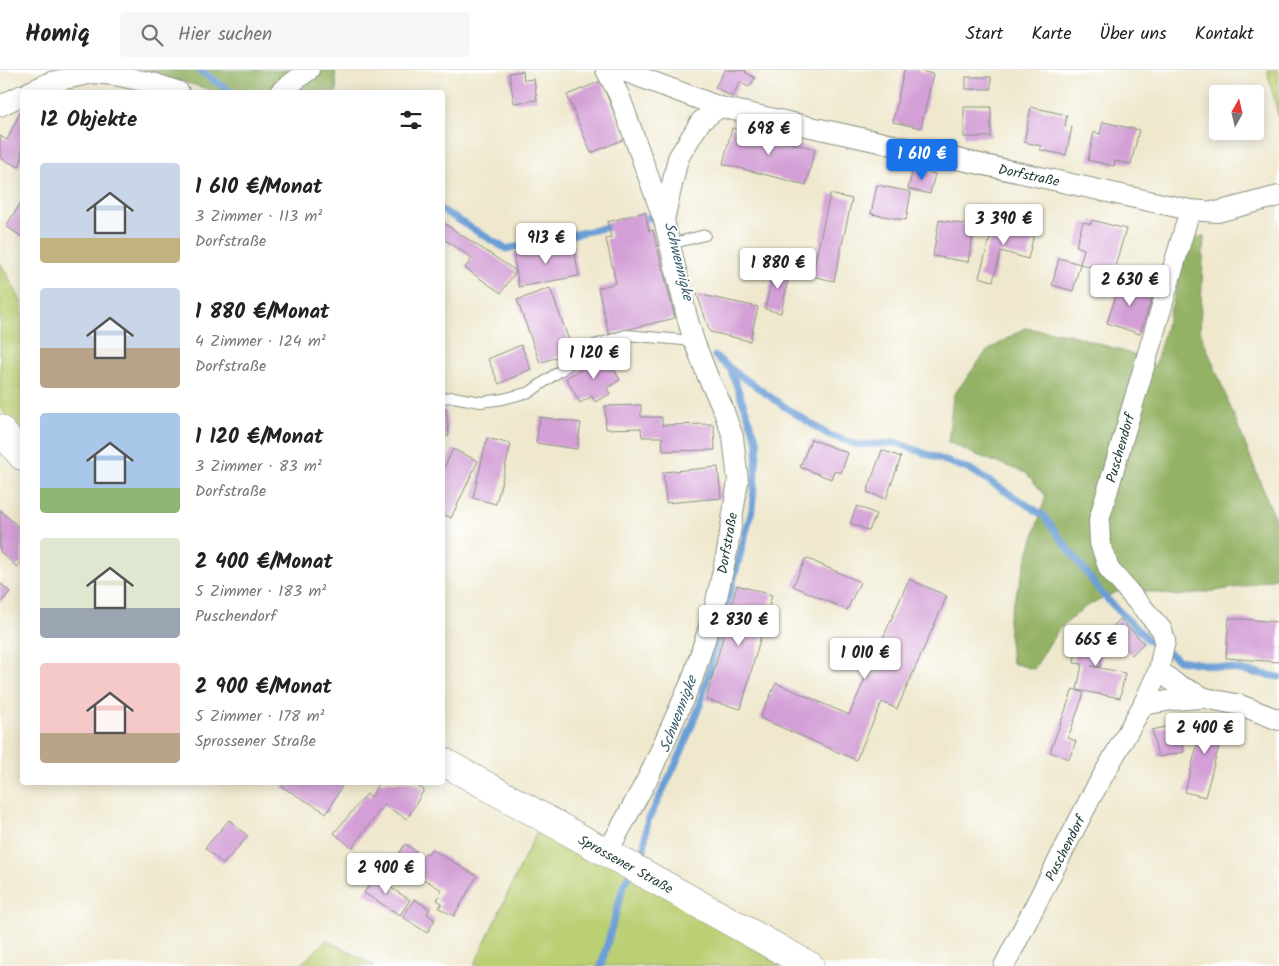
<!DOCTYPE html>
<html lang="de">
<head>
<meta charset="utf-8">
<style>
  :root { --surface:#fff; --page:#f6f6f6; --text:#222; --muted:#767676; --line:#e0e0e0; --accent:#1a73e8 }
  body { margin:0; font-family:Kalam,sans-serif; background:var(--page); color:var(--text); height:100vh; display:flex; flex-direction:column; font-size:19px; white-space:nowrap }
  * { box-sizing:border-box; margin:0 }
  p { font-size:16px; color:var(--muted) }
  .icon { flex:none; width:28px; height:28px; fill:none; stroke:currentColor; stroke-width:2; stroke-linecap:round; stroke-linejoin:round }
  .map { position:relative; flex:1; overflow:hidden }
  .sheet { position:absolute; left:20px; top:20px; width:425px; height:695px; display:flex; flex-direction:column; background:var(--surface); border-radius:5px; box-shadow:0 2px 12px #0003 }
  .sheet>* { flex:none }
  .needle { width:32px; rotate:8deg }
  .buttons { position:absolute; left:1209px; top:15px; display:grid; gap:10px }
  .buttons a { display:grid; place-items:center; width:55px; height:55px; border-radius:5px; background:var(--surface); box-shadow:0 2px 12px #0003; font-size:25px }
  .price { position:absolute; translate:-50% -42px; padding:0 11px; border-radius:5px; background:#fff; color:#222; font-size:16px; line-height:32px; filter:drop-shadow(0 1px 2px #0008) }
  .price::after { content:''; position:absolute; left:50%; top:30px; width:15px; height:11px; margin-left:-8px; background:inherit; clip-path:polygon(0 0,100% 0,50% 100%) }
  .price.current { background:var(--accent); color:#fff }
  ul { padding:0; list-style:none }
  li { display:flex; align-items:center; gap:15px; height:125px; padding:0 20px }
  li span { display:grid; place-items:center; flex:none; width:140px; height:100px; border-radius:5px; color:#555 }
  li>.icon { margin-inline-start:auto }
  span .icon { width:60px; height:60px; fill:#fffc; stroke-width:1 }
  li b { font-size:21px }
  h2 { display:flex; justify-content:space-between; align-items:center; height:60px; padding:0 20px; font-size:21px }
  header { display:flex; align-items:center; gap:30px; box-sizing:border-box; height:70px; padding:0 25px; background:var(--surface); border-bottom:1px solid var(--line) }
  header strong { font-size:24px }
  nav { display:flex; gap:28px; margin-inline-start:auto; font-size:18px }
  .search { width:350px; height:45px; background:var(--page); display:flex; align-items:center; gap:12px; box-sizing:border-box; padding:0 18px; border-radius:5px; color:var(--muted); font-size:19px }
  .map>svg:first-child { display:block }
</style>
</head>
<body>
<header>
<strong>Homiq</strong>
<div class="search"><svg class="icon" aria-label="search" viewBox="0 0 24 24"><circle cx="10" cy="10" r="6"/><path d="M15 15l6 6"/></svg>Hier suchen</div>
<nav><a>Start</a><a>Karte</a><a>Über uns</a><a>Kontakt</a></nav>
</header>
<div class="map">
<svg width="1279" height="896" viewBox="0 0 1279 896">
  <rect width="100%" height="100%" fill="#fff"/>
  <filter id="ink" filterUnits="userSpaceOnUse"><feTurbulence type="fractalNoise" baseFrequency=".02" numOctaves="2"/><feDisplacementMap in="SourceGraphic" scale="10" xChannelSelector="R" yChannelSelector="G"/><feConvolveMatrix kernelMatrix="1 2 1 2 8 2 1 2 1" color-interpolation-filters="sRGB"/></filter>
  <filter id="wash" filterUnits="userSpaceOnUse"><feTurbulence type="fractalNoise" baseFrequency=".0096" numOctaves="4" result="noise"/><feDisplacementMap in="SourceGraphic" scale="20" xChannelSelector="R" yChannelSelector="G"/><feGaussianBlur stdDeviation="1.12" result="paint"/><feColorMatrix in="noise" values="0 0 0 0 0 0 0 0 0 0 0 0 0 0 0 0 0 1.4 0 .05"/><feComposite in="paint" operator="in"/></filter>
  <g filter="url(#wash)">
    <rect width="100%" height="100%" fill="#efe8cd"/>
    <g fill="#bbcf73" stroke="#6d8654">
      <polygon points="1267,0 1279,0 1279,48"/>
      <polygon points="0,192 22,233 22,365 0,338"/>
      <polygon points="543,748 782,896 474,896"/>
      <polygon points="327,870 375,896 299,896"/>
    </g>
    <g fill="#94b265" stroke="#5a784c">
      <polygon points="142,0 335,0 337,22 213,22 208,19"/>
      <polygon points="1204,166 1200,261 1279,459 1279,507 1241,517 1178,526 1146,521 1119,521 1085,537 1058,560 1034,599 1012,593 1008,550 1046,426 1026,403 974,384 948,372 953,326 986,282 1024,258 1069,264 1138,286 1155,296 1190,170"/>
    </g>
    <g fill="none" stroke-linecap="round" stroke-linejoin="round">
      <g stroke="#6a9ed6" stroke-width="7">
        <polyline points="199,0 231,22"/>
        <polyline points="442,140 506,179 608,157"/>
        <polyline points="646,148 654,147 656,154"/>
        <polyline points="730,298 782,335 827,364 858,375 897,373 973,401 1043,445 1103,525 1148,570 1179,590 1279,607"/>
        <polyline points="636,792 644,780 647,753 681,683 700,635 752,440 758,373 730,298 715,286"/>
        <polyline points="601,896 624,814 631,801"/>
      </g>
    </g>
    <g id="blocks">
      <g fill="#d39fd6">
        <polygon points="725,0 746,0 745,2 755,8 749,17 740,12 732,27 715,17"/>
        <polygon points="904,0 916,0 933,4 921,58 893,52"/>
        <polygon points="523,1 524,10 534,9 537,30 514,33 509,3"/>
        <rect x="966" y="7" width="25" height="12"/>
        <polygon points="601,11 625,69 591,83 567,25"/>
        <rect x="964" y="37" width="27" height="30"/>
        <polygon points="1031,37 1067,45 1065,56 1072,57 1066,85 1040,80 1041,76 1024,72"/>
        <polygon points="22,38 22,89 19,97 0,88 0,66 7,70"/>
        <polygon points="1103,52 1139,60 1131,94 1115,91 1114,96 1088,90 1094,62 1100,64"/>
        <polygon points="732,58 815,79 806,115 723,94"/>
        <polygon points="913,99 935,104 930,124 908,119"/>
        <polygon points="877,115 911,122 906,150 871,144"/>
        <polygon points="830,124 852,129 834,211 812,206"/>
        <polygon points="22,131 22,167 6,156"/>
        <polygon points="998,140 1005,141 1001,155 1034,164 1028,189 1001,181 993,211 979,207"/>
        <polygon points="645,142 649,161 653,160 675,248 609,264 598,218 616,213 606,169 611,168 607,152"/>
        <polygon points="939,150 975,156 968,192 933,186"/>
        <polygon points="1092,150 1126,159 1113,203 1080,194 1084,179 1076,176 1083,152 1091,154"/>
        <polygon points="442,152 516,201 501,223 465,198 472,188 442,168"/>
        <polygon points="573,174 579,206 519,217 513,184"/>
        <polygon points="1059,188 1080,194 1073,221 1052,215"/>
        <polygon points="774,198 790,201 781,243 765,239"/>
        <polygon points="1121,211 1154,222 1140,264 1107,253"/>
        <polygon points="550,218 573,281 540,293 517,230"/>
        <polygon points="697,224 758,237 750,271 710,262"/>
        <polygon points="521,275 531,299 499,314 488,289"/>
        <polygon points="606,285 620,310 607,318 610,324 595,332 592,326 580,333 566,308"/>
        <polygon points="641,335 641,347 662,347 662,355 714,354 715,380 663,381 662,367 642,367 641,358 606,359 605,336"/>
        <polygon points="446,339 449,366 442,367 442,340"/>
        <polygon points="540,347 581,353 577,379 536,373"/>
        <polygon points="487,368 511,374 496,434 473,428"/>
        <polygon points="811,369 848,383 841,403 834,401 831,409 800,397"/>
        <polygon points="453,379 478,391 451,448 442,444 442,402"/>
        <polygon points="882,380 901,387 886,429 867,422"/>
        <polygon points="718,397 721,428 666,433 663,402"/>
        <polygon points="857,436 876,444 869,461 850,453"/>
        <polygon points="0,440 22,460 22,492 17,497 0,482"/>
        <polygon points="806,488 860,512 847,540 793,516"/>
        <polygon points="909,509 947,526 897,639 882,632 856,690 760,648 776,613 849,645"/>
        <polygon points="0,513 10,522 0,533"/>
        <polygon points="737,515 772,525 741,639 706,630"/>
        <polygon points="1229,548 1279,552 1279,592 1226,588"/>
        <polygon points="1120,549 1144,573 1132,585 1108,561"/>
        <polygon points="1079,560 1105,563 1100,597 1091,596 1125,603 1120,628 1077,620 1082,594 1074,593"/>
        <polygon points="1073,619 1084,623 1068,668 1076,671 1069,689 1050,682"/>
        <polygon points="1205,644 1226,650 1205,727 1185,722"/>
        <polygon points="1178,654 1184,682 1158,687 1152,660"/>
        <polygon points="285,712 344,712 327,743 282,717"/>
        <polygon points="379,712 412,712 424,720 407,749 384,735 352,778 334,763 367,724 371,727"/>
        <polygon points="229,750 248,766 223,794 205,778"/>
        <polygon points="405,774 417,782 399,811 386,804"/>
        <polygon points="431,779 477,806 454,846 439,838 442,833 437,830 442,820 417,805 421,798 417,796 425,783 428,784"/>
        <polygon points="377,803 388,810 385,814 410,830 400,845 364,823"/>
        <polygon points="414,829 430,839 427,844 435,850 427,863 403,847"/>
      </g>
    </g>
  </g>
  <g filter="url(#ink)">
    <use href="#blocks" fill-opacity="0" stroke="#879280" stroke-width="1"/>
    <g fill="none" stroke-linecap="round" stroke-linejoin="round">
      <defs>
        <g id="lane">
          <polyline points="670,174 705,165"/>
          <polyline points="442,328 453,327 481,332 503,329 530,322 561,300 592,276 626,265 694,271"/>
        </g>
        <g id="street">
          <polyline points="606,0 619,25 664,150"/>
          <polyline points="621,0 720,37 1190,140 1217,142 1279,126"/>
          <polyline points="29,22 51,12 93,3 114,5 153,13 179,22"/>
          <polyline points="280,22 309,0"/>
          <polyline points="0,36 22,25"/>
          <polyline points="1159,600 1176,614 1205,628 1240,635 1279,650"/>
          <polyline points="1143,635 1173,630 1201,628"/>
          <polyline points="607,783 649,706 692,610 713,545 727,482 738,411 733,367 722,336 708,307 694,271 687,247 664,150 678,88 701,51 720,37"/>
          <polyline points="1004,896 1092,725 1143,635 1159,600 1161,589 1165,571 1162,560 1109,499 1100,473 1099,450 1190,140"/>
        </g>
        <g id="secondary">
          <polyline points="0,359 22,386"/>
          <polyline points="442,691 810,896"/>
        </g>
      </defs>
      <use href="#lane" stroke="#879280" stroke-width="12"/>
      <use href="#street" stroke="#879280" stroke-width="22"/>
      <use href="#secondary" stroke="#879280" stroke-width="29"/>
      <use href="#lane" stroke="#fff" stroke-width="10"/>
      <use href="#street" stroke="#fff" stroke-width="20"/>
      <use href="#secondary" stroke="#fff" stroke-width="28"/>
    </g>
  </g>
  <g text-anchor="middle" stroke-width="4" stroke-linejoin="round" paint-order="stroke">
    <g font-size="14" fill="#1f3d34" stroke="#fff">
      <text transform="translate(1029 105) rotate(12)" y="5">Dorfstraße</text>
      <text transform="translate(1120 378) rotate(-74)" y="5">Puschendorf</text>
      <text transform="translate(727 473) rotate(-80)" y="5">Dorfstraße</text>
      <text transform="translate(1065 778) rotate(-63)" y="5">Puschendorf</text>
      <text transform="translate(626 794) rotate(29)" y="5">Sprossener Straße</text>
    </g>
    <g font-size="15" font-style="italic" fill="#395f6d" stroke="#fff">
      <text transform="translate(679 191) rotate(76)" y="5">Schwennigke</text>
      <text transform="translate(678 644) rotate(-69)" y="5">Schwennigke</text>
    </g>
  </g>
</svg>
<div class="buttons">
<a><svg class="needle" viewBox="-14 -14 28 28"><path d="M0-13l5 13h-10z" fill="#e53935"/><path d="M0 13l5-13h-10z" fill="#767676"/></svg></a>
</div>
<b class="price" style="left:769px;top:86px">698 €</b>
<b class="price current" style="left:922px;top:111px">1 610 €</b>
<b class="price" style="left:1004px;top:176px">3 390 €</b>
<b class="price" style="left:546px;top:195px">913 €</b>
<b class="price" style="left:778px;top:220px">1 880 €</b>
<b class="price" style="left:1130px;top:237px">2 630 €</b>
<b class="price" style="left:594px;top:310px">1 120 €</b>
<b class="price" style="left:739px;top:577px">2 830 €</b>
<b class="price" style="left:1096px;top:597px">665 €</b>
<b class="price" style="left:865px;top:610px">1 010 €</b>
<b class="price" style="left:1205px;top:685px">2 400 €</b>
<b class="price" style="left:386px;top:825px">2 900 €</b>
<section class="sheet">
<h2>12 Objekte<svg class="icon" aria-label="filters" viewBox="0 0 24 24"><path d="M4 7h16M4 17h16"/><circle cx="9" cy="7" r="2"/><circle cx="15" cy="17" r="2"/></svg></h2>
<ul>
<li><span style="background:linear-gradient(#c9d6e8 75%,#c2b280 0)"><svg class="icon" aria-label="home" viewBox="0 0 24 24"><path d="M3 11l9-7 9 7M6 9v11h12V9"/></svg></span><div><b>1 610 €/Monat</b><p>3 Zimmer · 113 m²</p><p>Dorfstraße</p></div></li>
<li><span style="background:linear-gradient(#c9d6e8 60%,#b9a48a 0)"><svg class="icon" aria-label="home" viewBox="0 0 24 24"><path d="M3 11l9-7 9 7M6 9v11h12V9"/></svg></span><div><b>1 880 €/Monat</b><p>4 Zimmer · 124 m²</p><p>Dorfstraße</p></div></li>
<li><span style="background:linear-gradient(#a9c7e8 75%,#8fb573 0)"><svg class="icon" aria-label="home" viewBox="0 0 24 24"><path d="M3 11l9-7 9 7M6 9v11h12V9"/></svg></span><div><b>1 120 €/Monat</b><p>3 Zimmer · 83 m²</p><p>Dorfstraße</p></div></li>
<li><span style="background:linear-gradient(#dfe7d0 70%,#9aa5b1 0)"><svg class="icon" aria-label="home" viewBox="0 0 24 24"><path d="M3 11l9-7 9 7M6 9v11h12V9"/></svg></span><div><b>2 400 €/Monat</b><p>5 Zimmer · 183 m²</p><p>Puschendorf</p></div></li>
<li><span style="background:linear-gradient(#f6c9c9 70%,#b9a48a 0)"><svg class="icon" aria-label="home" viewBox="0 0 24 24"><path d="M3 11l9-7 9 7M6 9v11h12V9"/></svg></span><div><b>2 900 €/Monat</b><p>5 Zimmer · 178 m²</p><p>Sprossener Straße</p></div></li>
</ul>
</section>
</div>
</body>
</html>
